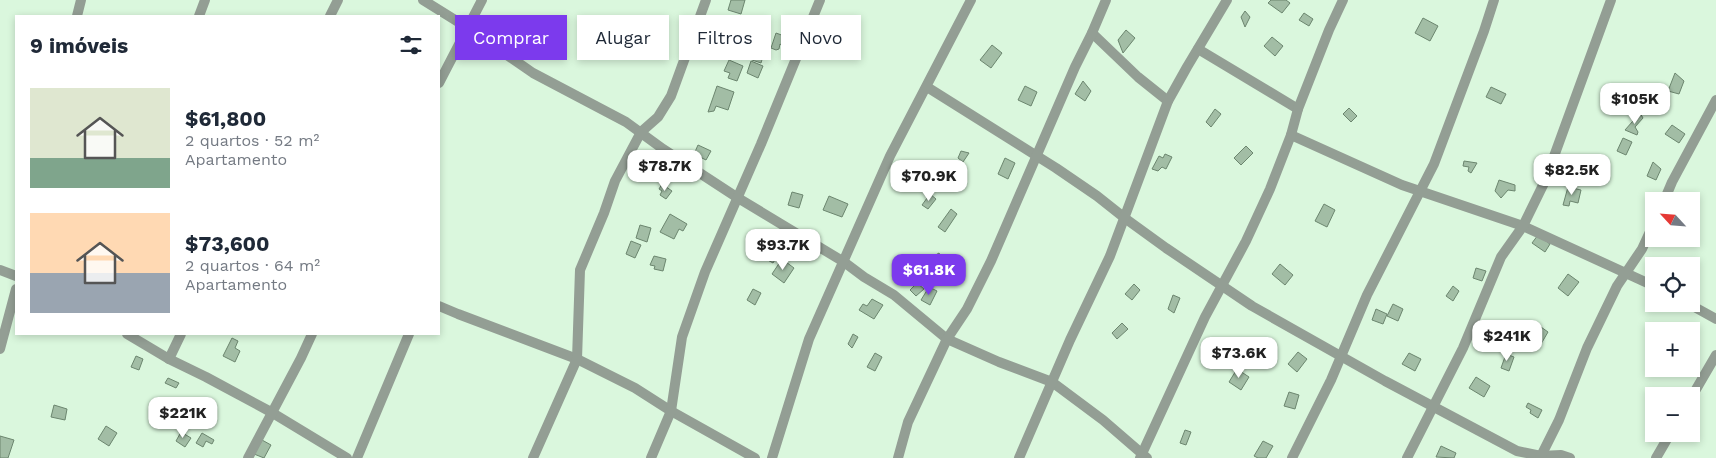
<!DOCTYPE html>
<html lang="pt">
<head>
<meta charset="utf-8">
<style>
  :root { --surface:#fff; --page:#f6f6f7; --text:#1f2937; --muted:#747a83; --accent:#7c3aed }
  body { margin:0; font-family:"Work Sans",sans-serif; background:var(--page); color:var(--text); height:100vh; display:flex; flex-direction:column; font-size:19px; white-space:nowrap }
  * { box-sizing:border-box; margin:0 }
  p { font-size:16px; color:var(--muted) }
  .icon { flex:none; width:28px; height:28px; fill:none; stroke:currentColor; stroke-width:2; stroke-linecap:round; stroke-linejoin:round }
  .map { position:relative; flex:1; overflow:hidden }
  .drawer { position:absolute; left:15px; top:15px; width:425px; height:320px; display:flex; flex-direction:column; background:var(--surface); border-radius:0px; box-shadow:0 2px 8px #0003 }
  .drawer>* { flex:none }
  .guide { position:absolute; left:455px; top:15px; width:475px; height:45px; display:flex; gap:10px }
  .needle { width:32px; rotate:296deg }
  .controls { position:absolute; left:1645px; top:192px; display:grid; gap:10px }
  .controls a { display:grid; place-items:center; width:55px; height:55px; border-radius:0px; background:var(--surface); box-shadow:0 2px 8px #0003; font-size:25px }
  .price { position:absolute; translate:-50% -42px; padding:0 11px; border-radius:10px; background:#fff; color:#222; font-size:16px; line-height:32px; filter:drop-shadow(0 1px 2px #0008) }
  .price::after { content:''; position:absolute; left:50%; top:30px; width:15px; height:11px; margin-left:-8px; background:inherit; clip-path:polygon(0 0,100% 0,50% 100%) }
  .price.active { background:var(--accent); color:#fff }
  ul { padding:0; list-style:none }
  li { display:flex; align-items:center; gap:15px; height:125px; padding:0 15px }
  li span { display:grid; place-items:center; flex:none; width:140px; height:100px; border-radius:0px; color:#555 }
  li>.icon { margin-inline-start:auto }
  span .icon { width:60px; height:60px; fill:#fffc; stroke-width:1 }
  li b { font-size:21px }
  h2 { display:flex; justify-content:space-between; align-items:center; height:60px; padding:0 15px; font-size:21px }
  .tag { padding:0 18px; border-radius:0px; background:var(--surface); box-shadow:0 2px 8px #0003; font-size:18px; line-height:45px }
  .tag.active { background:var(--accent); color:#fff }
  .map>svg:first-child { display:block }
</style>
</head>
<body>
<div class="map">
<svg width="1716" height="458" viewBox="0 0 1716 458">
  <rect width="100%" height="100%" fill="#daf7dd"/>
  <g fill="#a2bda5" stroke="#6c866f">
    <polygon points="731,0 745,0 741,14 728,10"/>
    <polygon points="1271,0 1286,0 1290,3 1282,13 1268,3"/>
    <polygon points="1245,11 1250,17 1245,27 1241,17"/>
    <polygon points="1304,13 1313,19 1309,26 1299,20"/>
    <polygon points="1423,18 1438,26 1430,41 1415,33"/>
    <polygon points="1126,30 1135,38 1123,53 1118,40"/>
    <polygon points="776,33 787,37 784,47 780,44 779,49 776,50 771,48"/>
    <polygon points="1272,37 1283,46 1275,56 1264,46"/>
    <polygon points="756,44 766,46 761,63 752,60"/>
    <polygon points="992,45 1002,53 991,68 980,60"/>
    <polygon points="729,60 743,66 737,81 728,78 730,73 724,71"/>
    <polygon points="751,61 763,66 758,78 747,73"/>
    <polygon points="1675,73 1684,81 1679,94 1668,91"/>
    <polygon points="1083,81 1091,91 1085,101 1075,94"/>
    <polygon points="717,86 734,92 728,110 716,106 714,111 708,112"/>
    <polygon points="1025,86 1037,92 1031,106 1018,100"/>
    <polygon points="1491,87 1506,94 1501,104 1486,97"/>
    <polygon points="1349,108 1357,116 1351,122 1343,114"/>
    <polygon points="1215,109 1221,114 1211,127 1206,122"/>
    <polygon points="1640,113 1643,118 1635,127 1638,132 1637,135 1625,130"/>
    <polygon points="1672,125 1685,134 1679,143 1665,134"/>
    <polygon points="1623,138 1632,142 1626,155 1617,151"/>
    <polygon points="698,145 711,151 706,160 694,154"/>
    <polygon points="1246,146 1253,153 1241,165 1234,158"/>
    <polygon points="961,151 969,153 963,162 958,158"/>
    <polygon points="1165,154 1172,157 1166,169 1162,167 1158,171 1152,169 1159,156 1163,158"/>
    <polygon points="1005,158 1015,163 1008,179 998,174"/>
    <polygon points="1464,161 1477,163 1471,173 1468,171 1469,167 1463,166"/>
    <polygon points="1653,162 1661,169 1656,180 1647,176"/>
    <polygon points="1499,180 1515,185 1515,191 1508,190 1501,198 1495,191"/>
    <polygon points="662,184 672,191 666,199 660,195 662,191 659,189"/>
    <polygon points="1568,187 1581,190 1578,203 1570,201 1569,206 1563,205"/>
    <polygon points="792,192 803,195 799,208 788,205"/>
    <polygon points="930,194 936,199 928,209 922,205"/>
    <polygon points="829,196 848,204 842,217 823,210"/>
    <polygon points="1324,204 1335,210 1327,227 1315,221"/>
    <polygon points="951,209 957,214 945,232 938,227"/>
    <polygon points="670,214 687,224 683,231 679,229 674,239 660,232"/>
    <polygon points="640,225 651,228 647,242 636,238"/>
    <polygon points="1538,235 1550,244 1545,252 1532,243"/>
    <polygon points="631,241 641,245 635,258 626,254"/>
    <polygon points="772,245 781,250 773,263 764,258"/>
    <polygon points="939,253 943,260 932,267 927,260"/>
    <polygon points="654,256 666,259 663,271 654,269 655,266 650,265"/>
    <polygon points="782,259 794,268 784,283 772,274"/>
    <polygon points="1280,264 1293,275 1285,285 1272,274"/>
    <polygon points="1476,268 1486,271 1482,281 1473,278"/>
    <polygon points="1568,274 1579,282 1568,296 1558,288"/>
    <polygon points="917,283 924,289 916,296 910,290"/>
    <polygon points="1134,284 1140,290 1132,300 1125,294"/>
    <polygon points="1453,286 1459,291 1453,301 1446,296"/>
    <polygon points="929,287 937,291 930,305 921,300"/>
    <polygon points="753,289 761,293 755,305 747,300"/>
    <polygon points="1173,295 1180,298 1174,313 1168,309"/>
    <polygon points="872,299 883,305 874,319 859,310 863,304 867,306"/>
    <polygon points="1393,304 1403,309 1398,321 1387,316"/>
    <polygon points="1376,309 1387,314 1383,324 1372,320"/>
    <polygon points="1122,323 1128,329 1117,339 1112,333"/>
    <polygon points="1541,327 1548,332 1541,344 1533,340"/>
    <polygon points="853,334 858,337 852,348 848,344"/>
    <polygon points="232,338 238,341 235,348 240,351 235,362 223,356"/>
    <polygon points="1259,339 1273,347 1266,359 1252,351"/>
    <polygon points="1298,352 1307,359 1297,372 1288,364"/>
    <polygon points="875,353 882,357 875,371 867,367"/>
    <polygon points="1409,353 1421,359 1415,371 1402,364"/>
    <polygon points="1506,354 1514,357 1509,371 1501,368"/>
    <polygon points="136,356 143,359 139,370 131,367"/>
    <polygon points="1237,369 1249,377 1241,390 1229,382"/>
    <polygon points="1476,377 1490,386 1484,397 1469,388"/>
    <polygon points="168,378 179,383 176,388 165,383"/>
    <polygon points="1289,392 1299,395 1295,409 1284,406"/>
    <polygon points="1528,403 1542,410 1538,418 1530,413 1531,410 1526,407"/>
    <polygon points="54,405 67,409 65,420 51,417"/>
    <polygon points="206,407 211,411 203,424 198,421"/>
    <polygon points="173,409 186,417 181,425 168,417"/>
    <polygon points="106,426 117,433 109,446 98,439"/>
    <polygon points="1185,430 1191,432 1186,445 1180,443"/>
    <polygon points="181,432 191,438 185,447 176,441"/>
    <polygon points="202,433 214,440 212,444 206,441 203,447 196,443"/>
    <polygon points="0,436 14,440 8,458 0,458"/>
    <polygon points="262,440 271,445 264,458 254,454"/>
    <polygon points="1263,441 1273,446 1266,458 1258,458 1254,456"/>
    <polygon points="1441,446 1456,453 1454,458 1436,457"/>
  </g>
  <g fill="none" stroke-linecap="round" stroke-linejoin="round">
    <g stroke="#939e94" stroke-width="10">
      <polyline points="423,0 468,28 533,73 626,122 663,149 738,198 844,262 864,277 894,295 947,339 999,362 1052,382 1103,420 1147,458"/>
      <polyline points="77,16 81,0"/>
      <polyline points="199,16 205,0"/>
      <polyline points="330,16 338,0"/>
      <polyline points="1092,33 1138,77 1168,101"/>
      <polyline points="1198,49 1298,109"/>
      <polyline points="439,83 482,0"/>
      <polyline points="927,87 1056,168 1097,196 1126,219 1166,248 1252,306 1385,381 1517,451 1541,456 1561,455 1570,458"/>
      <polyline points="1291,135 1402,185 1523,226 1654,286"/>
      <polyline points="1664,201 1672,182 1716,100"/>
      <polyline points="0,270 16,276"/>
      <polyline points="1689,304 1716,319"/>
      <polyline points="439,306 458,314 577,359 635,388 671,411 755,458"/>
      <polyline points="127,334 169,359 206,377 271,412 347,458"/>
      <polyline points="0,349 16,289"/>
      <polyline points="169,359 181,334"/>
      <polyline points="1691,398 1716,355"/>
      <polyline points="248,458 301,358 312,334"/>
      <polyline points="357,458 409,334"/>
      <polyline points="533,458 577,359 580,270 604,213 615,181 641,132 658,117 671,96 706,0"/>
      <polyline points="651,458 671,411 682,337 705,272 761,144 820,0"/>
      <polyline points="772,458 809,339 890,156 971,0"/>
      <polyline points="898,458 908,422 947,339 967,309 991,261 1075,67 1092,33 1106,0"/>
      <polyline points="1019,458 1070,340 1110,256 1168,101 1187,67 1227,0"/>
      <polyline points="1140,458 1205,317 1246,241 1270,189 1291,135 1298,109 1329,30 1343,0"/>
      <polyline points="1292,458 1331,380 1367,295 1434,164 1484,31 1494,0"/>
      <polyline points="1407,458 1463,348 1501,257 1523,226 1545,181 1611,0"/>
      <polyline points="1540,458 1559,420 1587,348 1617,286 1642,249 1654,223"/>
      <polyline points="1656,458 1670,434"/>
    </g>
  </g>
</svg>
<div class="controls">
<a><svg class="needle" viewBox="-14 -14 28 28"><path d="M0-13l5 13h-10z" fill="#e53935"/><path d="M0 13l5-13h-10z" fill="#747a83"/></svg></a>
<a><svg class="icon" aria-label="locate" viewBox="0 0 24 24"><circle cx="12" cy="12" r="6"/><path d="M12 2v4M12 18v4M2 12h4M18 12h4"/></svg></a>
<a>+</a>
<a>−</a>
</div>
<b class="price" style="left:1635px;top:125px">$105K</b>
<b class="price" style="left:665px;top:192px">$78.7K</b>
<b class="price" style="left:1572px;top:196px">$82.5K</b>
<b class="price" style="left:929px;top:202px">$70.9K</b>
<b class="price" style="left:783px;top:271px">$93.7K</b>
<b class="price active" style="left:929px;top:296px">$61.8K</b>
<b class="price" style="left:1507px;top:362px">$241K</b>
<b class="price" style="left:1239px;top:379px">$73.6K</b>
<b class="price" style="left:183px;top:439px">$221K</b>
<div class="guide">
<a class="tag active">Comprar</a>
<a class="tag">Alugar</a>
<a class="tag">Filtros</a>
<a class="tag">Novo</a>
</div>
<section class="drawer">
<h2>9 imóveis<svg class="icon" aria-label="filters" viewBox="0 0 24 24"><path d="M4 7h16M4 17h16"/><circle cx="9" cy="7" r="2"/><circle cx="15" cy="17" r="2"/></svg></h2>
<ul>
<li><span style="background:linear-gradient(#dfe7d0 70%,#7fa58c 0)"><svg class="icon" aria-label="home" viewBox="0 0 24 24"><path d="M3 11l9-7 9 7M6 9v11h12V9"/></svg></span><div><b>$61,800</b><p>2 quartos · 52 m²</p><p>Apartamento</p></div></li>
<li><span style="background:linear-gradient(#ffd9b3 60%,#9aa5b1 0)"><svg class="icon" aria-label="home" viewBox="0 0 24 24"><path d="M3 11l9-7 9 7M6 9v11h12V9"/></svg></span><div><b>$73,600</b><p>2 quartos · 64 m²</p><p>Apartamento</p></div></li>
</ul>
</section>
</div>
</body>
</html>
